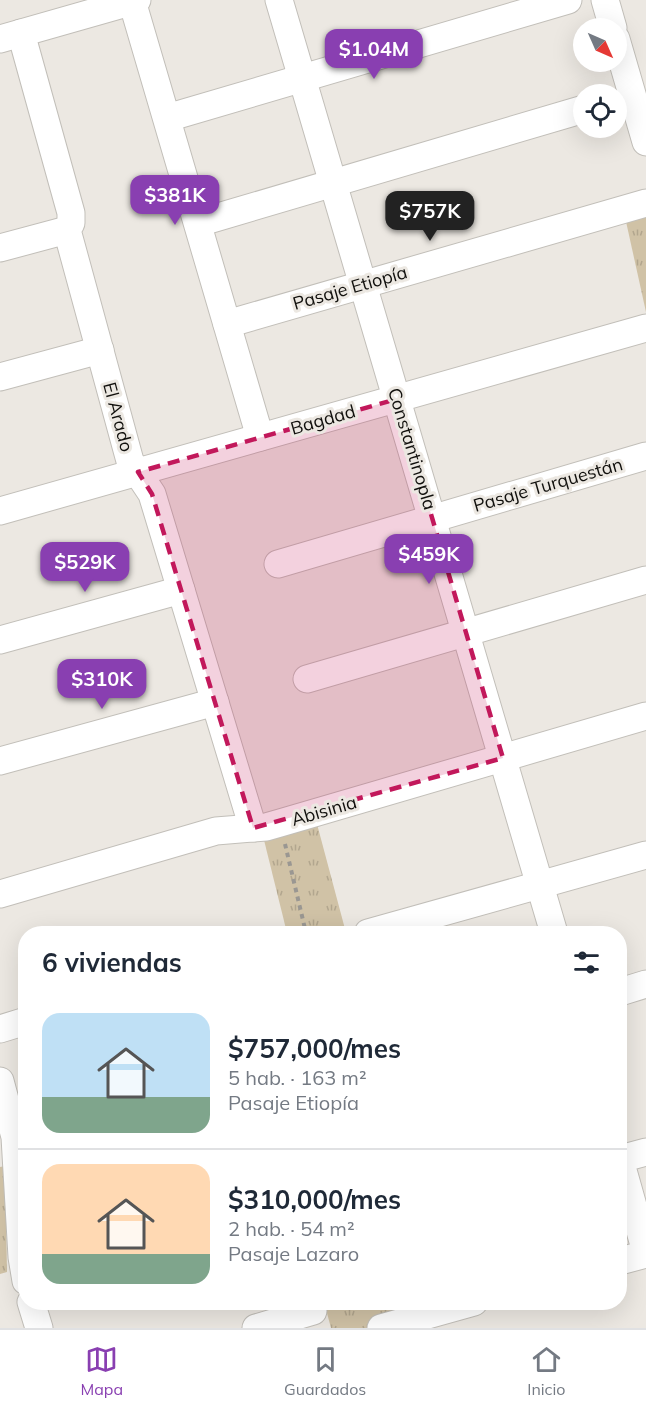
<!DOCTYPE html>
<html lang="es">
<head>
<meta charset="utf-8">
<style>
  :root { --surface:#fff; --page:#f2f2f3; --text:#1f2937; --muted:#747a83; --line:#e0e1e3; --accent:#893fb1 }
  body { margin:0; font-family:Mulish,sans-serif; background:var(--page); color:var(--text); height:100vh; display:flex; flex-direction:column; font-size:22px; white-space:nowrap }
  * { box-sizing:border-box; margin:0 }
  p { font-size:20px; color:var(--muted) }
  .icon { flex:none; width:33px; height:33px; fill:none; stroke:currentColor; stroke-width:2; stroke-linecap:round; stroke-linejoin:round }
  .map { position:relative; flex:1; overflow:hidden }
  .sheet { position:absolute; left:18px; top:926px; width:609px; height:384px; display:flex; flex-direction:column; background:var(--surface); border-radius:24px; box-shadow:0 6px 24px #0002 }
  .sheet>* { flex:none }
  .needle { width:39px; rotate:135deg }
  .controls { position:absolute; left:573px; top:18px; display:grid; gap:12px }
  .controls a { display:grid; place-items:center; width:54px; height:54px; border-radius:50%; background:var(--surface); box-shadow:0 6px 24px #0002; font-size:30px }
  .price { position:absolute; translate:-50% -51px; padding:0 14px; border-radius:12px; background:var(--accent); color:#fff; font-size:20px; line-height:39px; filter:drop-shadow(0 2px 3px #0008) }
  .price::after { content:''; position:absolute; left:50%; top:36px; width:18px; height:14px; margin-left:-9px; background:inherit; clip-path:polygon(0 0,100% 0,50% 100%) }
  .price.active { background:#222; color:#fff }
  ul { padding:0; list-style:none }
  li { display:flex; align-items:center; gap:18px; height:150px; padding:0 24px }
  li+li { border-top:2px solid var(--line) }
  li span { display:grid; place-items:center; flex:none; width:168px; height:120px; border-radius:18px; color:#555 }
  li>.icon { margin-inline-start:auto }
  span .icon { width:72px; height:72px; fill:#fffc; stroke-width:1 }
  li b { font-size:26px }
  h2 { display:flex; justify-content:space-between; align-items:center; height:72px; padding:0 24px; font-size:26px }
  .dock { display:flex; justify-content:space-around; align-items:center; height:84px; border-top:2px solid var(--line); background:var(--surface); font-size:16px; color:var(--muted) }
  .dock a { display:grid; justify-items:center; gap:3px }
  .dock .active { color:var(--accent) }
  .map>svg:first-child { display:block }
</style>
</head>
<body>
<div class="map">
<svg width="646" height="1328" viewBox="0 0 646 1328">
  <defs>
    <pattern id="park-tufts" width="24" height="20" patternUnits="userSpaceOnUse" patternTransform="scale(1.5)"><rect width="24" height="20" fill="#d0c2a6"/><path d="M3 7l-1-3M5 7V3M7 7l1-3M15 17l-1-3M17 17v-4M19 17l1-3" fill="none" stroke="#b2a68e"/></pattern>
  </defs>
  <rect width="100%" height="100%" fill="#ece8e2"/>
  <g fill="url(#park-tufts)">
    <polygon points="646,209 646,312 625,217"/>
    <polygon points="317,824 345,929 344,933 287,933 263,836"/>
    <polygon points="5,1166 7,1272 0,1274 0,1167"/>
    <polygon points="324,1302 402,1302 404,1310 380,1328 331,1328"/>
  </g>
  <g fill="none" stroke-linecap="round" stroke-linejoin="round">
    <defs>
      <g id="minor">
        <polyline points="279,0 554,933"/>
        <polyline points="605,0 613,28"/>
        <polyline points="132,1 260,437"/>
        <polyline points="21,33 71,213 71,223 67,230 130,461 152,494 253,828"/>
        <polyline points="0,39 137,0"/>
        <polyline points="616,39 646,142"/>
        <polyline points="167,118 568,0"/>
        <polyline points="198,223 584,109"/>
        <polyline points="0,248 67,230"/>
        <polyline points="227,324 646,203"/>
        <polyline points="0,377 100,350"/>
        <polyline points="0,511 646,328"/>
        <polyline points="278,564 646,456"/>
        <polyline points="0,640 181,590"/>
        <polyline points="307,679 646,580"/>
        <polyline points="0,761 215,702"/>
        <polyline points="0,894 216,831 266,827 280,823 646,716"/>
        <polyline points="368,933 646,855"/>
        <polyline points="620,992 646,984"/>
        <polyline points="0,1029 26,1021"/>
        <polyline points="0,1081 15,1137 22,1257 26,1281"/>
        <polyline points="620,1159 646,1152"/>
        <polyline points="620,1160 646,1252"/>
        <polyline points="620,1261 646,1254"/>
        <polyline points="31,1302 39,1328"/>
        <polyline points="256,1328 313,1311"/>
        <polyline points="381,1328 474,1302"/>
      </g>
    </defs>
    <use href="#minor" stroke="#c2bfb9" stroke-width="29"/>
    <polyline stroke="#9a9792" stroke-width="4" stroke-dasharray="4.5 4.5" stroke-linecap="butt" points="285,844 306,933"/>
    <use href="#minor" stroke="#fff" stroke-width="27"/>
  </g>
  <path fill="#c2185b" fill-opacity="0.2" stroke="#c2185b" stroke-width="4.5" stroke-dasharray="12 8" stroke-linejoin="round" d="M397,399l106,359 -250,70 -101,-334 -14,-22z"/>
  <g text-anchor="middle" stroke-width="6" stroke-linejoin="round" paint-order="stroke">
    <g font-size="18" fill="#11100d" stroke="#ece8e2">
      <text transform="translate(350 288) rotate(-16)" y="6">Pasaje Etiopía</text>
      <text transform="translate(118 417) rotate(75)" y="6">El Arado</text>
      <text transform="translate(323 420) rotate(-16)" y="6">Bagdad</text>
      <text transform="translate(412 449) rotate(73)" y="6">Constantinopla</text>
      <text transform="translate(548 485) rotate(-16)" y="6">Pasaje Turquestán</text>
      <text transform="translate(324 811) rotate(-16)" y="6">Abisinia</text>
    </g>
  </g>
</svg>
<div class="controls">
<a><svg class="needle" viewBox="-14 -14 28 28"><path d="M0-13l5 13h-10z" fill="#e53935"/><path d="M0 13l5-13h-10z" fill="#747a83"/></svg></a>
<a><svg class="icon" aria-label="locate" viewBox="0 0 24 24"><circle cx="12" cy="12" r="6"/><path d="M12 2v4M12 18v4M2 12h4M18 12h4"/></svg></a>
</div>
<b class="price" style="left:374px;top:80px">$1.04M</b>
<b class="price" style="left:175px;top:226px">$381K</b>
<b class="price active" style="left:430px;top:242px">$757K</b>
<b class="price" style="left:429px;top:585px">$459K</b>
<b class="price" style="left:85px;top:593px">$529K</b>
<b class="price" style="left:102px;top:710px">$310K</b>
<section class="sheet">
<h2>6 viviendas<svg class="icon" aria-label="filters" viewBox="0 0 24 24"><path d="M4 7h16M4 17h16"/><circle cx="9" cy="7" r="2"/><circle cx="15" cy="17" r="2"/></svg></h2>
<ul>
<li><span style="background:linear-gradient(#bfe0f5 70%,#7fa58c 0)"><svg class="icon" aria-label="home" viewBox="0 0 24 24"><path d="M3 11l9-7 9 7M6 9v11h12V9"/></svg></span><div><b>$757,000/mes</b><p>5 hab. · 163 m²</p><p>Pasaje Etiopía</p></div></li>
<li><span style="background:linear-gradient(#ffd9b3 75%,#7fa58c 0)"><svg class="icon" aria-label="home" viewBox="0 0 24 24"><path d="M3 11l9-7 9 7M6 9v11h12V9"/></svg></span><div><b>$310,000/mes</b><p>2 hab. · 54 m²</p><p>Pasaje Lazaro</p></div></li>
</ul>
</section>
</div>
<nav class="dock">
<a class="active"><svg class="icon" aria-label="map" viewBox="0 0 24 24"><path d="M3 6l6-2 6 2 6-2v14l-6 2-6-2-6 2zM9 4v14M15 6v14"/></svg>Mapa</a>
<a><svg class="icon" aria-label="saved" viewBox="0 0 24 24"><path d="M7 4h10v16l-5-4-5 4z"/></svg>Guardados</a>
<a><svg class="icon" aria-label="home" viewBox="0 0 24 24"><path d="M3 11l9-7 9 7M6 9v11h12V9"/></svg>Inicio</a>
</nav>
</body>
</html>
